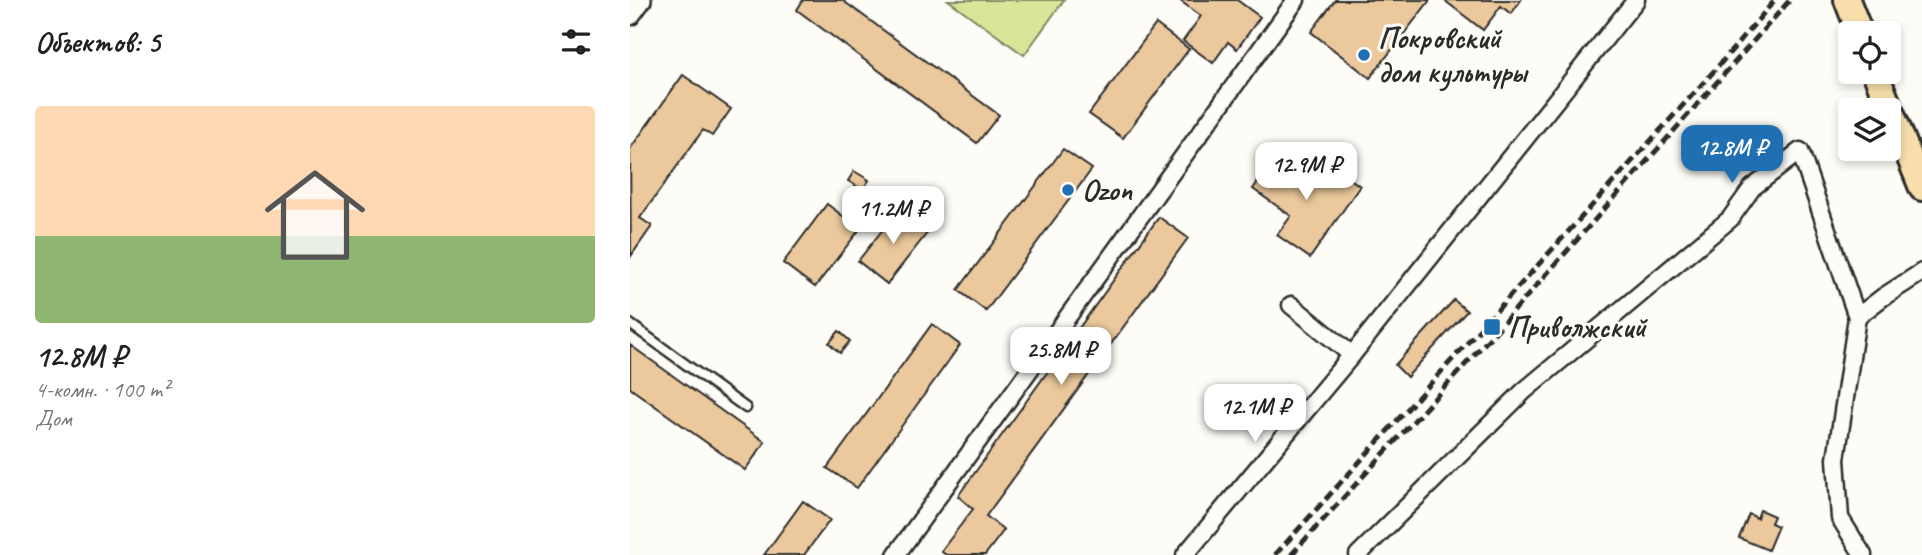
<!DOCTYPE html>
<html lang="ru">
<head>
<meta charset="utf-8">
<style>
  :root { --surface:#fff; --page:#f6f6f6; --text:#202124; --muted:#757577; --accent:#1f6fb2 }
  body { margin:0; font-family:Caveat,sans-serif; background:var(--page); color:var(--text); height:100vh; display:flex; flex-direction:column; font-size:26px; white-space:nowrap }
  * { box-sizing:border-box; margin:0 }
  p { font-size:23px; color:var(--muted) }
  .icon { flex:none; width:38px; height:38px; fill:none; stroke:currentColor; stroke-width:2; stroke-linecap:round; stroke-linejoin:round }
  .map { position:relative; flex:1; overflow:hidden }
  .drawer { display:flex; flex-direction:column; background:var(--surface); width:630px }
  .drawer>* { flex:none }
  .tools { position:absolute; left:1208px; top:21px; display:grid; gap:14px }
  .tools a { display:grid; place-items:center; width:63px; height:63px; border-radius:7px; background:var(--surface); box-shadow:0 4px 10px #0003; font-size:35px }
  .price { position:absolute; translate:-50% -60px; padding:0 16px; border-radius:14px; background:#fff; color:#222; font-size:23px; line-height:46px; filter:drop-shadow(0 2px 4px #0008) }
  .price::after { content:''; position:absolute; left:50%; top:42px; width:21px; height:16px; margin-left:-10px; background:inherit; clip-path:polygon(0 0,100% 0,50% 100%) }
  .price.current { background:var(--accent); color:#fff }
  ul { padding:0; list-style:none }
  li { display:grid; align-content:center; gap:14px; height:371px; padding:0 35px }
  li span { display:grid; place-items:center; height:217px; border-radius:7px; color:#555 }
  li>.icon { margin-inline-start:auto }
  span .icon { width:126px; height:126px; fill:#fffc; stroke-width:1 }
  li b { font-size:30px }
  h2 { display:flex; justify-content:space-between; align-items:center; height:84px; padding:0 35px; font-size:30px }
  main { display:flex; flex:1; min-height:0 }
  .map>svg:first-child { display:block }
</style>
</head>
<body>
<main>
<section class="drawer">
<h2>Объектов: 5<svg class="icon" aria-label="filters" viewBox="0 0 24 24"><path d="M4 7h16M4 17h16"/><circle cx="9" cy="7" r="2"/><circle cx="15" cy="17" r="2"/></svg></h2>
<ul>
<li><span style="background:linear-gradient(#ffd9b3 60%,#8fb573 0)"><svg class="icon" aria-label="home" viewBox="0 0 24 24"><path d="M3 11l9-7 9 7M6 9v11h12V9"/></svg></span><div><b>12.8M ₽</b><p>4-комн. · 100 m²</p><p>Дом</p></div></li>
</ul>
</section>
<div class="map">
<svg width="1292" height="555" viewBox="0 0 1292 555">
  <rect width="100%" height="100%" fill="#fdfcf7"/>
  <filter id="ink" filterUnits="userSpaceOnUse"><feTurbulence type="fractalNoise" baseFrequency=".0143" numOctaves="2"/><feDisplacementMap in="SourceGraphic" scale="14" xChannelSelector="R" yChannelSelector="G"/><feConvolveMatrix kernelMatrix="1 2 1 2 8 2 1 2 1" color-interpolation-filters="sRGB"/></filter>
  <g filter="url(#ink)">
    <polygon fill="#d7e699" stroke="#818862" stroke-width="2" points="318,0 434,0 394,55"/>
    <g fill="#ebc99c" stroke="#2b2b2b" stroke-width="2">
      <polygon points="173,0 212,0 369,115 347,143 167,10"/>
      <polygon points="549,0 607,0 630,17 607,49 598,42 583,63 553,41 571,16"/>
      <polygon points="705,0 800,0 740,78 681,32"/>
      <polygon points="814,0 891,0 881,14 871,6 853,30"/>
      <polygon points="526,24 559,49 493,138 459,114"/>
      <polygon points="53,75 101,109 82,136 73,130 10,218 22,226 1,256 0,149"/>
      <polygon points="433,149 462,169 356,311 328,290"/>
      <polygon points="647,155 688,184 701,165 730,186 680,258 647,235 661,216 623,189"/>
      <polygon points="224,171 239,180 233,190 218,181"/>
      <polygon points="197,204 230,229 185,287 153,263"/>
      <polygon points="269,209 298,232 257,284 228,261"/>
      <polygon points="529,217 558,238 356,516 374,530 355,555 316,555 311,551 343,509 328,496"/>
      <polygon points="824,300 837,311 777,377 765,365"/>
      <polygon points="302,324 330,345 227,488 197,468"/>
      <polygon points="209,331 220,341 210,353 199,343"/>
      <polygon points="0,345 135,442 115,470 0,388"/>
      <polygon points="173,501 200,520 174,555 134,555"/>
      <polygon points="1130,510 1144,516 1141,523 1148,526 1138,550 1109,538 1119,514 1127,518"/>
    </g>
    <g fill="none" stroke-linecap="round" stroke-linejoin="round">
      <defs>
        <polyline id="service" points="0,324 116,408"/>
        <g id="minor">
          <polyline points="661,305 722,355 1006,0"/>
          <polyline points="1227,317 1253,297 1292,272"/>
          <polyline points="266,555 666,0"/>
          <polyline points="555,555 722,355"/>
          <polyline points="728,555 894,391 1100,219 1122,188 1170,151 1227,317 1206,459 1210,518 1233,555"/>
        </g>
        <polyline id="tertiary" points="0,15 11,0"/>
        <g id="primary">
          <polyline points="1217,0 1230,33"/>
          <polyline points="1245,72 1292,188"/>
        </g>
      </defs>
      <use href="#service" stroke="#2b2b2b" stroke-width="13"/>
      <use href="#minor" stroke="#2b2b2b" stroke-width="21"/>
      <use href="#tertiary" stroke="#2b2b2b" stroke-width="24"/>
      <use href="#primary" stroke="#2b2b2b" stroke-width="30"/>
      <use href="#service" stroke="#fdfcf7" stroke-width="8"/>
      <use href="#minor" stroke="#fdfcf7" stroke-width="16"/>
      <use href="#tertiary" stroke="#fdfcf7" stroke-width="19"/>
      <use href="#primary" stroke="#f8deab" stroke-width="24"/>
      <g stroke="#2b2b2b" stroke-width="5" stroke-dasharray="10 5" stroke-linecap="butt">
        <polyline points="645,555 1084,71 1145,0"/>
        <polyline points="661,555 866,331 1160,0"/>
      </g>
    </g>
  </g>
  <g fill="#1f6fb2" stroke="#fdfcf7" stroke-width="2.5">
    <circle cx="734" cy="55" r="7"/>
    <circle cx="438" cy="190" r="7"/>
    <rect x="853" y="318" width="18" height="18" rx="3.5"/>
  </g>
  <g text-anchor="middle" stroke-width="6" stroke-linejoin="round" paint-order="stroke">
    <g font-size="30" font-weight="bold" fill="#2b2b2b" stroke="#fdfcf7" text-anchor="start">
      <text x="748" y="48">Покровский<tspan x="748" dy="34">дом культуры</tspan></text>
      <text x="452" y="200">Ozon</text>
      <text x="878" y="337">Приволжский</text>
    </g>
  </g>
</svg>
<div class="tools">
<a><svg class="icon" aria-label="locate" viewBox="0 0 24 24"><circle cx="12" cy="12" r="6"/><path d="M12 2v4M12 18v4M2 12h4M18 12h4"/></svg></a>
<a><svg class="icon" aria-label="layers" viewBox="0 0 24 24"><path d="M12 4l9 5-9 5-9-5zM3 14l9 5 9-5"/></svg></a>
</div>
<b class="price current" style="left:1102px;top:185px">12.8M ₽</b>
<b class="price" style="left:676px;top:202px">12.9M ₽</b>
<b class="price" style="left:263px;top:246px">11.2M ₽</b>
<b class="price" style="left:431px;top:387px">25.8M ₽</b>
<b class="price" style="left:625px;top:444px">12.1M ₽</b>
</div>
</main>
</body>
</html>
